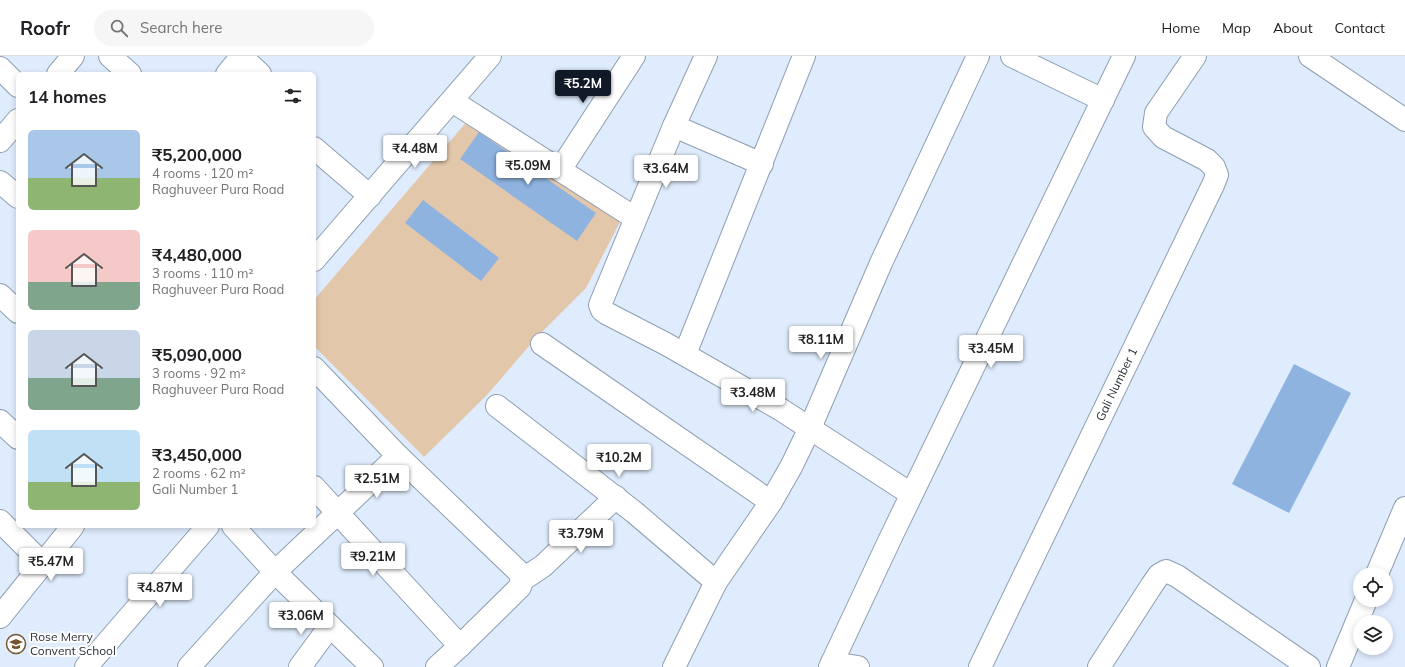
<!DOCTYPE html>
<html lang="en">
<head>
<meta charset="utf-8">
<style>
  :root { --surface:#fff; --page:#f6f6f6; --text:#202124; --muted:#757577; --line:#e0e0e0; --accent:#111827 }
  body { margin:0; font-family:Mulish,sans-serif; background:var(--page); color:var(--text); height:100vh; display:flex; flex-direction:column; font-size:15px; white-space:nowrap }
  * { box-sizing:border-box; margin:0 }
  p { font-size:13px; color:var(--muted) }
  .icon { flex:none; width:22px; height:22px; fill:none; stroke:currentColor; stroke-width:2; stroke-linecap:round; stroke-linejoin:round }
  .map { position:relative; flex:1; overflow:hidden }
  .side { position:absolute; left:16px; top:16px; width:300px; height:456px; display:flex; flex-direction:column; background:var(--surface); border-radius:6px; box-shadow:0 2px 6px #0003 }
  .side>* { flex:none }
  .buttons { position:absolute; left:1353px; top:511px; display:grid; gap:8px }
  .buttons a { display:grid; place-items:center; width:40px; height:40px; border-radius:50%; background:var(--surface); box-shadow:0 2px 6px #0003; font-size:20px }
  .price { position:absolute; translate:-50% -34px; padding:0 9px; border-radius:4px; background:#fff; color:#222; font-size:13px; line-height:26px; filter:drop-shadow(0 1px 2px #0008) }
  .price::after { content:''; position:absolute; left:50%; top:24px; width:12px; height:9px; margin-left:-6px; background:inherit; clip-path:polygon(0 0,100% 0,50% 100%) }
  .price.selected { background:var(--accent); color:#fff }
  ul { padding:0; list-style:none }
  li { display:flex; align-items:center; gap:12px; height:100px; padding:0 12px }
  li span { display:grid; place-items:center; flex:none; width:112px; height:80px; border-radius:6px; color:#555 }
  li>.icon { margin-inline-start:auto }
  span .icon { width:48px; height:48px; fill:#fffc; stroke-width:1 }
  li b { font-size:17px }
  h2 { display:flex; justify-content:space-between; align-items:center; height:48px; padding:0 12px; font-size:17px }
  header { display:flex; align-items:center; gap:24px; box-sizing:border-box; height:56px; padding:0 20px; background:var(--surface); border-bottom:1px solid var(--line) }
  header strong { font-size:19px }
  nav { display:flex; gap:22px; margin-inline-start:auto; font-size:14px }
  .search { width:280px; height:36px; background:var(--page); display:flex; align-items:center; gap:10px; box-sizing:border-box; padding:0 14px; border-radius:22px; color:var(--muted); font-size:15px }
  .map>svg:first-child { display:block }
</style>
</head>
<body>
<header>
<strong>Roofr</strong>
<div class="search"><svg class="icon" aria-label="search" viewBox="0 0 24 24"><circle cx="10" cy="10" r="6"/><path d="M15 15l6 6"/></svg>Search here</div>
<nav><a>Home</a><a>Map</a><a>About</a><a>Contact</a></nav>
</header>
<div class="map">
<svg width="1405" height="611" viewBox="0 0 1405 611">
  <rect width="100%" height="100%" fill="#dfecfd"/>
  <polygon fill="#e3c7ab" points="481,49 624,158 586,232 536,282 487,339 424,401 314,290 314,244"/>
  <g fill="#8eb3df">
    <polygon points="479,76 596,157 577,185 460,103"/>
    <polygon points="423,144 499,202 481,225 405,167"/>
    <polygon points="1294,308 1351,337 1289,457 1232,428"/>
  </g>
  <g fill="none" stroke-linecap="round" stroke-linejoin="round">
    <defs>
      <g id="minor">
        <polyline points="110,0 130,18"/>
        <polyline points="241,0 260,18"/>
        <polyline points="1012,0 1103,44"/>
        <polyline points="1310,0 1405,64"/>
        <polyline points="0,12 18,30"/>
        <polyline points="58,18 73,0"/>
        <polyline points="227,18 242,0"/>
        <polyline points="452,45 635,162"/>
        <polyline points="674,70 706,0"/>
        <polyline points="0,85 18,64"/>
        <polyline points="314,92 370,140"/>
        <polyline points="762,108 674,70 600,249 602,254 606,257 666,288 780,353 911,438"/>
        <polyline points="560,114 634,0"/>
        <polyline points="0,126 18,141"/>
        <polyline points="314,204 490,0"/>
        <polyline points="0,239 18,256"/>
        <polyline points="542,288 771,446"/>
        <polyline points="685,298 804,0"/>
        <polyline points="314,312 398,400"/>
        <polyline points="497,350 634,456 716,526"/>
        <polyline points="0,365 18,382"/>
        <polyline points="314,431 460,590 437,611"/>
        <polyline points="0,465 43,508"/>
        <polyline points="233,470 275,516 372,611"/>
        <polyline points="1377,518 1405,452"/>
        <polyline points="522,524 543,510 616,441"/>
        <polyline points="0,561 73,470"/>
        <polyline points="832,607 858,611"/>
        <polyline points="86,611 208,470"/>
        <polyline points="189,611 275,516 398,400 519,516 522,524 520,531 460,590"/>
        <polyline points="300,611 330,570"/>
        <polyline points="674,611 716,526 771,446 791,411 810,372 881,207 978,0"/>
        <polyline points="830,611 891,481 1124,0"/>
        <path id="s1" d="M980,611l233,-482 4,-10 -3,-8 -7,-7 -44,-23 -9,-10 2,-14 39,-57"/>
        <polyline points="1099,611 1152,529 1159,519 1166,515 1177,520 1309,611"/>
        <polyline points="1338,611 1366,544"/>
      </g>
    </defs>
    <use href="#minor" stroke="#8e9eb1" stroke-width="24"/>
    <use href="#minor" stroke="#fff" stroke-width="22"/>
  </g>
  <defs>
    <symbol id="school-ring" viewBox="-11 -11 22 22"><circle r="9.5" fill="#fff" stroke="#77542d" stroke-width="1.5"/><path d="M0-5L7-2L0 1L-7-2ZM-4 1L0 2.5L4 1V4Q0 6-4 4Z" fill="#77542d"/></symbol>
  </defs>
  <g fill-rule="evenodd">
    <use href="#school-ring" x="5" y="577" width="22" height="22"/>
  </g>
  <g text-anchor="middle" stroke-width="4" stroke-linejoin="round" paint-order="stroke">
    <g font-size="12" fill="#2b3139" stroke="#fff">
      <text dy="4" stroke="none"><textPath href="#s1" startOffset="314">Gali Number 1</textPath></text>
    </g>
    <g font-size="12" fill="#2b3139" stroke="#fff" text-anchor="start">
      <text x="30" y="585">Rose Merry<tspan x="30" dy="14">Convent School</tspan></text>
    </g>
  </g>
</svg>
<div class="buttons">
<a><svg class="icon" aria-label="locate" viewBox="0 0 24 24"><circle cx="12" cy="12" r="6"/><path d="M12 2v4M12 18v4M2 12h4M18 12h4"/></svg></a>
<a><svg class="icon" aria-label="layers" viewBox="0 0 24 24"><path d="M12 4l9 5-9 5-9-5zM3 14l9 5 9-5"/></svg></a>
</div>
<b class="price selected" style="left:583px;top:48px">₹5.2M</b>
<b class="price" style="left:415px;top:113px">₹4.48M</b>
<b class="price" style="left:528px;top:130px">₹5.09M</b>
<b class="price" style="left:666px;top:133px">₹3.64M</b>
<b class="price" style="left:821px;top:304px">₹8.11M</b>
<b class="price" style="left:991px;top:313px">₹3.45M</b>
<b class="price" style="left:753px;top:357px">₹3.48M</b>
<b class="price" style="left:619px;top:422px">₹10.2M</b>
<b class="price" style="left:377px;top:443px">₹2.51M</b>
<b class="price" style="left:581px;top:498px">₹3.79M</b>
<b class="price" style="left:373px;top:521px">₹9.21M</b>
<b class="price" style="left:51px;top:526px">₹5.47M</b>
<b class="price" style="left:160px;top:552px">₹4.87M</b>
<b class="price" style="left:301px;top:580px">₹3.06M</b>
<section class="side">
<h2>14 homes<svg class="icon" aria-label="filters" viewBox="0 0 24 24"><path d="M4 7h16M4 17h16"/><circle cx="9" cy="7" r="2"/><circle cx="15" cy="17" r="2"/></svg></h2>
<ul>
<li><span style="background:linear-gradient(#a9c7e8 60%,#8fb573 0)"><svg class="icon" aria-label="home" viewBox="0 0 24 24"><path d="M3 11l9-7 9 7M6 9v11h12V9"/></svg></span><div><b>₹5,200,000</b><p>4 rooms · 120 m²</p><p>Raghuveer Pura Road</p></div></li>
<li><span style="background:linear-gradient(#f6c9c9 65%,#7fa58c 0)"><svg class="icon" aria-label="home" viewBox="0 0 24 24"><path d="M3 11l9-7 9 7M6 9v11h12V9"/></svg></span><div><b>₹4,480,000</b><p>3 rooms · 110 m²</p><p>Raghuveer Pura Road</p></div></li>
<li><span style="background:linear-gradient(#c9d6e8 60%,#7fa58c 0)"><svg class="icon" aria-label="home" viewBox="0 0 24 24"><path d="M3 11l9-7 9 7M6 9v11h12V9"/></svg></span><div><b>₹5,090,000</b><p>3 rooms · 92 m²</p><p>Raghuveer Pura Road</p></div></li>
<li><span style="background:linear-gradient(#bfe0f5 65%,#8fb573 0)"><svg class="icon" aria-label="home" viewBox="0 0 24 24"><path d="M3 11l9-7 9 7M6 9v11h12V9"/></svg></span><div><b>₹3,450,000</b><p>2 rooms · 62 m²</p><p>Gali Number 1</p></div></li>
</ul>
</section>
</div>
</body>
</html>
